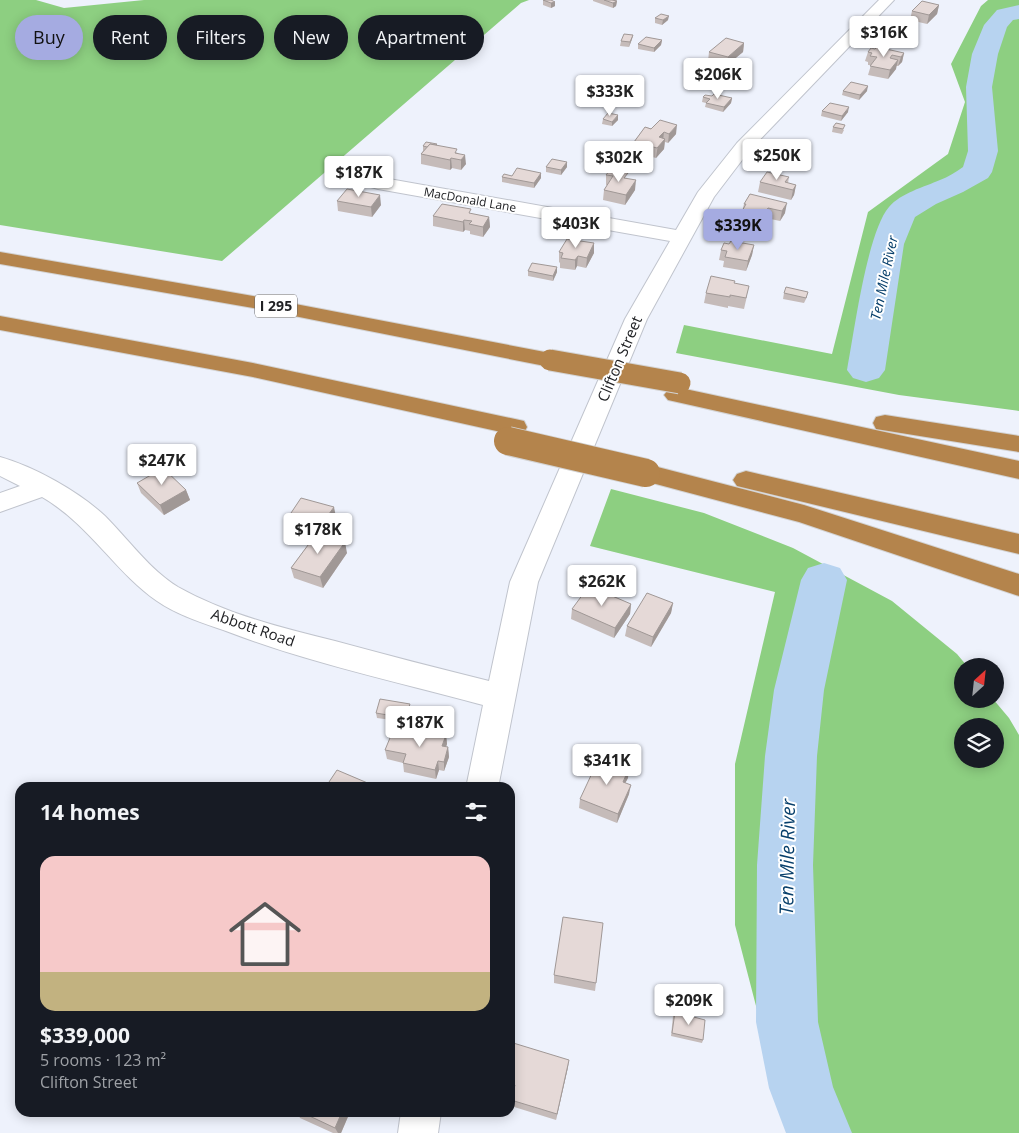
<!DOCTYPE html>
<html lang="en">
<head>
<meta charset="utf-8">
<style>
  :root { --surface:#171b24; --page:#242831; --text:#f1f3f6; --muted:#9ea1a6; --accent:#a5abe1 }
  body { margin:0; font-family:"Open Sans",sans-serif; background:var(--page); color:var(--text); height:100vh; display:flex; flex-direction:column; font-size:19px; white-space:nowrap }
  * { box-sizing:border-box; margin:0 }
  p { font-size:16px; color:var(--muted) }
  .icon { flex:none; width:28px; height:28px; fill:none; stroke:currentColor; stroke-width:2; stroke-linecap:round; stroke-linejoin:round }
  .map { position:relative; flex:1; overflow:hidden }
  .details { position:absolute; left:15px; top:782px; width:500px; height:335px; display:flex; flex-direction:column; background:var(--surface); border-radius:15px; box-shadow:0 2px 12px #0003 }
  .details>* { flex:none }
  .guide { position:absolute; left:15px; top:15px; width:500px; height:45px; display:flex; gap:10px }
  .needle { width:32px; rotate:27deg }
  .fabs { position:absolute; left:954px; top:658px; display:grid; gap:10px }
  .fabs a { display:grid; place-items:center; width:50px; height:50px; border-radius:50%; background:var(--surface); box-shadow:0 2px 12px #0003; font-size:25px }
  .price { position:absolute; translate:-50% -42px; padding:0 11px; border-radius:5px; background:#fff; color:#222; font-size:16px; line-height:32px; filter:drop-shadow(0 1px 2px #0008) }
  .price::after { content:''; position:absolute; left:50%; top:30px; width:15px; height:11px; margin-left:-8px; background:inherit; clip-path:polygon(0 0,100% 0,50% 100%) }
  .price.current { background:var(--accent); color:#111 }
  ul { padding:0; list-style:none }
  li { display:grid; align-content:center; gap:10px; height:265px; padding:0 25px }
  li span { display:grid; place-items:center; height:155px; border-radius:15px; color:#555 }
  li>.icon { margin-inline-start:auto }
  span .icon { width:90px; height:90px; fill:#fffc; stroke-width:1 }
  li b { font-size:21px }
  h2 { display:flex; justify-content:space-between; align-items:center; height:60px; padding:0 25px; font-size:21px }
  .tag { padding:0 18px; border-radius:22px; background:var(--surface); box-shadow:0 2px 12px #0003; font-size:18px; line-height:45px }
  .tag.current { background:var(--accent); color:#111 }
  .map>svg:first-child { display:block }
</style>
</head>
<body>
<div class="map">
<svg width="1019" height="1133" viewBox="0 0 1019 1133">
  <rect width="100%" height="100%" fill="#eef2fc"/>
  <g fill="#8dcf81" fill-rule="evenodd">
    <polygon points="0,0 36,0 64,8 144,0 529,0 521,3 222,261 0,225"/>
    <polygon points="988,0 1019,0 1019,411 899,395 676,353 684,325 832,354 868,212 948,154 965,102 951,64 981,6"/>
    <path d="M611,489l93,24 89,35 99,53 65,53 10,12h-5v33h31l16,19 10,17v398h-230l-54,-208v-161l40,-172 -185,-46zM995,726v33h-33v-33z"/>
  </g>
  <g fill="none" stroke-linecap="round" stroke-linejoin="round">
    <g fill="#b7d3f0" fill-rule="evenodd">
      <path d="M1019,5v14l-6,1 -6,7 -9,27 -6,33 6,64 -6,21 -4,6 -25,14 -27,12 -21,13 -11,27 -19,126 -6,8 -13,4 -13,-4 -6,-8c7,-36 20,-138 42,-163 12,-14 35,-20 51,-27 8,-3 16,-8 23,-13l5,-16 -2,-64 6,-33 12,-29 13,-15z"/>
      <polygon points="824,563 840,568 847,580 824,690 817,756 813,865 818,1022 833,1087 852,1133 786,1133 769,1088 756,1022 757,865 765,756 774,690 801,580 808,568"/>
    </g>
    <defs>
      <g id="street">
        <path d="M879,0h15l-145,151 -35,46 -67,122 -109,263 -40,206h-32l17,-83c-85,-23 -174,-42 -257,-74 -23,-8 -49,-16 -69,-30 -43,-30 -67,-76 -115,-104l-42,15v-19l20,-7 -20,-10v-19c35,10 78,34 105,59 23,23 45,54 73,71 48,27 104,41 157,54 51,14 102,27 154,40l21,-99 115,-263 45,-78 -292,-52 -7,-2 -2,-4 2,-4 7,-2 298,53 22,-38 39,-49z"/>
        <polygon points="401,1112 441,1112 438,1133 398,1133"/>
      </g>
      <g id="highway">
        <polygon points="0,252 259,297 550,353 558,355 561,360 558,365 550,367 259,309 0,264"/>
        <polygon points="0,316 253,363 515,419 524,421 527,427 524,433 515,435 253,377 0,330"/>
        <polygon points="676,387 1019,461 1019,479 668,400 664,395 668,390"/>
        <polygon points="885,415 1019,436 1019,452 876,429 873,423 876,417"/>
        <polygon points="646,464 804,505 1019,574 1019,596 799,522 637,479 633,473 637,467"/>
        <polygon points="746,471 1019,534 1019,554 737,486 733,480 737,474"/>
      </g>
    </defs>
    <use href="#street" stroke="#c0c4cd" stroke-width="2"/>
    <use href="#highway" stroke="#d3d3d3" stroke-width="2"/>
    <use href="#street" fill="#fff" fill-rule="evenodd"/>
    <use href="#highway" fill="#b4844c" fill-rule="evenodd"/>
    <defs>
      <polyline id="highway-bridge-far1" points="550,360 680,383"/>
      <polyline id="highway-bridge" points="508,441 646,473"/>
    </defs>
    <use href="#highway-bridge-far1" stroke="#d3d3d3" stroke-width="23" stroke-linecap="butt"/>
    <use href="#highway-bridge" stroke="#d3d3d3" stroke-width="30" stroke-linecap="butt"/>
    <use href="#highway-bridge-far1" stroke="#b4844c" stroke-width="21"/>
    <use href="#highway-bridge" stroke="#b4844c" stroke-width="28"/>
  </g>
  <g fill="#c5bbb9">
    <polygon points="543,0 555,2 555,6 551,8 543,5"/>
    <polygon points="593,0 616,0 615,1 617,1 616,6 613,8 593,1"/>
    <polygon points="939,5 937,14 927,24 910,20 912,11"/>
    <polygon points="655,18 668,20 662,25 655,23"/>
    <polygon points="914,34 913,38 906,46 889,42 891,38"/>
    <polygon points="633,35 632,39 629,47 620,46 621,41"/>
    <polygon points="662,40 661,45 654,52 638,49 638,44"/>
    <polygon points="744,43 743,52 726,66 708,61 709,52"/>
    <polygon points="868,52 904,53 902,62 898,66 896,66 896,69 888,79 868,75 871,65 868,65 868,62 865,61"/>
    <polygon points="843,91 867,91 859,100 842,95"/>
    <polygon points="712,96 732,98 731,103 723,112 705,107 706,103 702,102 703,97"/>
    <polygon points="822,111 848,112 841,121 821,116"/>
    <polygon points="603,119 618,120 612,126 602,124"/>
    <polygon points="836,123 844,130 842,134 832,132 833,127"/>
    <polygon points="645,127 676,134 668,143 665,142 664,149 656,158 633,152 634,142"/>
    <polygon points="437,144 437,146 458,153 466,164 461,170 452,168 450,170 421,164 421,154 423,151 423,146"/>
    <polygon points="567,162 567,167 561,175 546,172 546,167"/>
    <polygon points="541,173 541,178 534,188 502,182 502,177"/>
    <polygon points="606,175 627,178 635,190 625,205 603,200 604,190 607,185 606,185"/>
    <polygon points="789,177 788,183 796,185 794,195 791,200 758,192 760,182"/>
    <polygon points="750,194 785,213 780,221 766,218 760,228 739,223 744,204"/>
    <polygon points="337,201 381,205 372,217 338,211"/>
    <polygon points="472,214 489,217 490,227 483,237 470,234 470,231 465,230 463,232 433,226 433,216"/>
    <polygon points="729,244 754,245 752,255 746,271 723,267 724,261 719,260 721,250"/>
    <polygon points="559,252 594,253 586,268 577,266 575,270 560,268 560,263 559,262"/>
    <polygon points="557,267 557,272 553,281 528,276 528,271"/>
    <polygon points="734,283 747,296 744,309 728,306 728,308 704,303 706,293"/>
    <polygon points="784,293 807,297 804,303 783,299"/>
    <polygon points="137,483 186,490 190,500 164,515 141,493"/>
    <polygon points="289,516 336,517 324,536 347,553 323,588 294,578 291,568 316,534 291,527"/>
    <polygon points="673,603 671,613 651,647 625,636 627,626"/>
    <polygon points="631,604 630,614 614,638 571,619 572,609"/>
    <polygon points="410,708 406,722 377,718 376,713"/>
    <polygon points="416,732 446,735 447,744 446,747 448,747 449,757 444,771 439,770 436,779 404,772 403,763 387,759 385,750 406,736"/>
    <polygon points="628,778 625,783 629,794 617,823 579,808 580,799"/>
    <polygon points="554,975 596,983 595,991 554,983"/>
    <polygon points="675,1012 703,1040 702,1043 671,1036 673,1016"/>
    <polygon points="510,1042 568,1067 556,1120 511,1106 511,1100 514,1091 510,1090"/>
    <polygon points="297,1112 350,1112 341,1133 333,1133 300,1118"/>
  </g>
  <g fill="#a09896">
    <polygon points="612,0 616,0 615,2 617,1 616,6 613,8 613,3"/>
    <polygon points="555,2 555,6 551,8 551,3"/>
    <polygon points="939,5 937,14 927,24 929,15"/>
    <polygon points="669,16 668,20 662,25 663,20"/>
    <polygon points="914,34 913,38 906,46 908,41"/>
    <polygon points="633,35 632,39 629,47 630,42"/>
    <polygon points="662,40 661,45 654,52 654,48"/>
    <polygon points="744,43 743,52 726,66 728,57"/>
    <polygon points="904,53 902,62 898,66 901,57"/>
    <polygon points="898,60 896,69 888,79 890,70"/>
    <polygon points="868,86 867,91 859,100 860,95"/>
    <polygon points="732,98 731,103 723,112 724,107"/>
    <polygon points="849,107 848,112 841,121 842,116"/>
    <polygon points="618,115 618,120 612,126 612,122"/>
    <polygon points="677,125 676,134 668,143 669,134"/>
    <polygon points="664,132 663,141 665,139 664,149 656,158 659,137"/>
    <polygon points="465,155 466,164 461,170 461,160"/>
    <polygon points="451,158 452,168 450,170 450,160"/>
    <polygon points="567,162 567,167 561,175 561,170"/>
    <polygon points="541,173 541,178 534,188 534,183"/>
    <polygon points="636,180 635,190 625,205 626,195"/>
    <polygon points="796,185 794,195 791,200 793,190"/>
    <polygon points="380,195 381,205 372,217 371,207"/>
    <polygon points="787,203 785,213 780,221 782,211"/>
    <polygon points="768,208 766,218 760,228 762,218"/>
    <polygon points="489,217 490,227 483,237 483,227"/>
    <polygon points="464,220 465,230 463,232 463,222"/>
    <polygon points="594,243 594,253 586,268 587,258"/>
    <polygon points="754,245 752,255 746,271 748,261"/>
    <polygon points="578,256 577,266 575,270 575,260"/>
    <polygon points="557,267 557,272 553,281 553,276"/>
    <polygon points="186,490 190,500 164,515 160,505"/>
    <polygon points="334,507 336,517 324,536 321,525"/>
    <polygon points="345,542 347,553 323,588 320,577"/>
    <polygon points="673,603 671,613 651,647 653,637"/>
    <polygon points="631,604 630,614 614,638 615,628"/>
    <polygon points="410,704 410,708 406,722 405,718"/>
    <polygon points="446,735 447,744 443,755 442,746"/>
    <polygon points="448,747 449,757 444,771 444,762"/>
    <polygon points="438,761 439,770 436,779 435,770"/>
    <polygon points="629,768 628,778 621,791 623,782"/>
    <polygon points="631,785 629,794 617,823 618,814"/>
    <polygon points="569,1060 568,1067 556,1120 557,1114"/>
    <polygon points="342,1112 350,1112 341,1133 338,1133 335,1128"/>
  </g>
  <g fill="#e5d9d7" stroke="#a09896">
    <polygon points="543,0 551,0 555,2 551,3"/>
    <polygon points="604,0 612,0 617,1 613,3"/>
    <polygon points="922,1 939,5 929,15 912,11"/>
    <polygon points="661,14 669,16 663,20 655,18"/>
    <polygon points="897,30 914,34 908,41 891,38"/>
    <polygon points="624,34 633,35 630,42 621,41"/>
    <polygon points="646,37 662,40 654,48 638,44"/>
    <polygon points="726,38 744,43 728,57 709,52"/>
    <polygon points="877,47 904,53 901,57 892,55 890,58 898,60 890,70 870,66 877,57 870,56 872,53 868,52 871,48 875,49"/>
    <polygon points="851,82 868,86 860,95 843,91"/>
    <polygon points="714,94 732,98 724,107 706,103 710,99 703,97 705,95 712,96"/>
    <polygon points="830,103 849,107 842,116 822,111"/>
    <polygon points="608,113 618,115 612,122 603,119"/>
    <polygon points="660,120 677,125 669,134 664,132 659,137 665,139 657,148 634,142 645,127 651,129"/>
    <polygon points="836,123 845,125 843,129 833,127"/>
    <polygon points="426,142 437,144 436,145 430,144 427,147 423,146"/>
    <polygon points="430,144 457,149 455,153 465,155 461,160 451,158 450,160 421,154"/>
    <polygon points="552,159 567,162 561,170 546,167"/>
    <polygon points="517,168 541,173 534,183 502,177 504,174 512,176"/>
    <polygon points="610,170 628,173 624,178 636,180 626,195 604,190 613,176 606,175"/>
    <polygon points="767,172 789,177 785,182 796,185 793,190 760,182"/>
    <polygon points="347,189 380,195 371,207 337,201"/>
    <polygon points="750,194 787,203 782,211 768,208 762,218 741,213 746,204 744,204"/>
    <polygon points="442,204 471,209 469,213 489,217 483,227 469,224 472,221 464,220 463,222 433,216"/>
    <polygon points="567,239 594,243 587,258 578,256 575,260 561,258 563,253 559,252"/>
    <polygon points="731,241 754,245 748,261 725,257 727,251 721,250 724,243 729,244"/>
    <polygon points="532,263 557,267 553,276 528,271"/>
    <polygon points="711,276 735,281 734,283 749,286 746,298 730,295 730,297 706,293"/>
    <polygon points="786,287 808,292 806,298 784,293"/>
    <polygon points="163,468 186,490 160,505 137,483"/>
    <polygon points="301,498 334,507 321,525 289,516"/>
    <polygon points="317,533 345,542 320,577 291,568"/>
    <polygon points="589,586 631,604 615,628 572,609"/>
    <polygon points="647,593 673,603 653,637 627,626"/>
    <polygon points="380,699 410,704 405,718 376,713"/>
    <polygon points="417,728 446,735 442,746 448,747 444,762 438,761 435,770 403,763 406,754 385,750 392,733 406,736 408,731 416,732"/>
    <polygon points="600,756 629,768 623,782 631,785 618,814 580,799"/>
    <polygon points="337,770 377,787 376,788 333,788 327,785"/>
    <polygon points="563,917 603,923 596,983 554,975"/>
    <polygon points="675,1012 705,1020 703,1040 672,1033"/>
    <polygon points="510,1042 569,1060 557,1114 511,1100 515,1085 510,1084"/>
    <polygon points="301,1112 342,1112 335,1128"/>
  </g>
  <g text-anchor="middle" stroke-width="4" stroke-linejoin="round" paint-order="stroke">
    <g font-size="12" fill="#212225" stroke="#fff">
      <text transform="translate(470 200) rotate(10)" y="4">MacDonald Lane</text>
    </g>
    <g font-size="14" font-style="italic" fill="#073f6b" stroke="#fff">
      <text transform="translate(884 278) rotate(-78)" y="5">Ten Mile River</text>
    </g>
    <rect fill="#fff" stroke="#646466" stroke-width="1" x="255" y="294.5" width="42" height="23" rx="4"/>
    <g font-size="14" font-weight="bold" fill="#212225">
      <text x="276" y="311">I 295</text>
    </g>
    <g font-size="15" fill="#212225" stroke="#fff">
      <text transform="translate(620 359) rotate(-67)" y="5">Clifton Street</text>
      <text transform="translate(253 628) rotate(19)" y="5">Abbott Road</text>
    </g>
    <g font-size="19" font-style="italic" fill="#073f6b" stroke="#fff">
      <text transform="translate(787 857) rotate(-89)" y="7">Ten Mile River</text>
    </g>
  </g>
</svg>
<div class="fabs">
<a><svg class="needle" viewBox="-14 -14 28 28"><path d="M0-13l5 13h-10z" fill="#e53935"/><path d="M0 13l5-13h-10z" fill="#9ea1a6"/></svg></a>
<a><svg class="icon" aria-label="layers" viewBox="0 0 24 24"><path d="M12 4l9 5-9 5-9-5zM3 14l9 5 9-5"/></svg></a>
</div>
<b class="price" style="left:884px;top:58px">$316K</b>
<b class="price" style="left:718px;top:100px">$206K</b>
<b class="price" style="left:610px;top:117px">$333K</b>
<b class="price" style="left:777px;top:181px">$250K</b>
<b class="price" style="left:619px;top:183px">$302K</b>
<b class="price" style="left:359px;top:198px">$187K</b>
<b class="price" style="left:576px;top:249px">$403K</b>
<b class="price current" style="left:738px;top:251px">$339K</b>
<b class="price" style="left:162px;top:486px">$247K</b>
<b class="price" style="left:318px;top:555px">$178K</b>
<b class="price" style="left:602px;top:607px">$262K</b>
<b class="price" style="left:420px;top:748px">$187K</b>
<b class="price" style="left:607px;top:786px">$341K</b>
<b class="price" style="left:689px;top:1026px">$209K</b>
<div class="guide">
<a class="tag current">Buy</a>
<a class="tag">Rent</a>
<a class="tag">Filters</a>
<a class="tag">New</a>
<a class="tag">Apartment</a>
</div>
<section class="details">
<h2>14 homes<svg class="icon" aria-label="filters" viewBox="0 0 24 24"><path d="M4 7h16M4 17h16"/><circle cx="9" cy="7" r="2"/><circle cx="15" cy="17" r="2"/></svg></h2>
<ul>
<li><span style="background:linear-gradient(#f6c9c9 75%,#c2b280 0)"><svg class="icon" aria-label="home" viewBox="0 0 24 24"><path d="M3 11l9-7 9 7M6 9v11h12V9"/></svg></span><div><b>$339,000</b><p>5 rooms · 123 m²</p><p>Clifton Street</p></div></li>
</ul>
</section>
</div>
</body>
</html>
